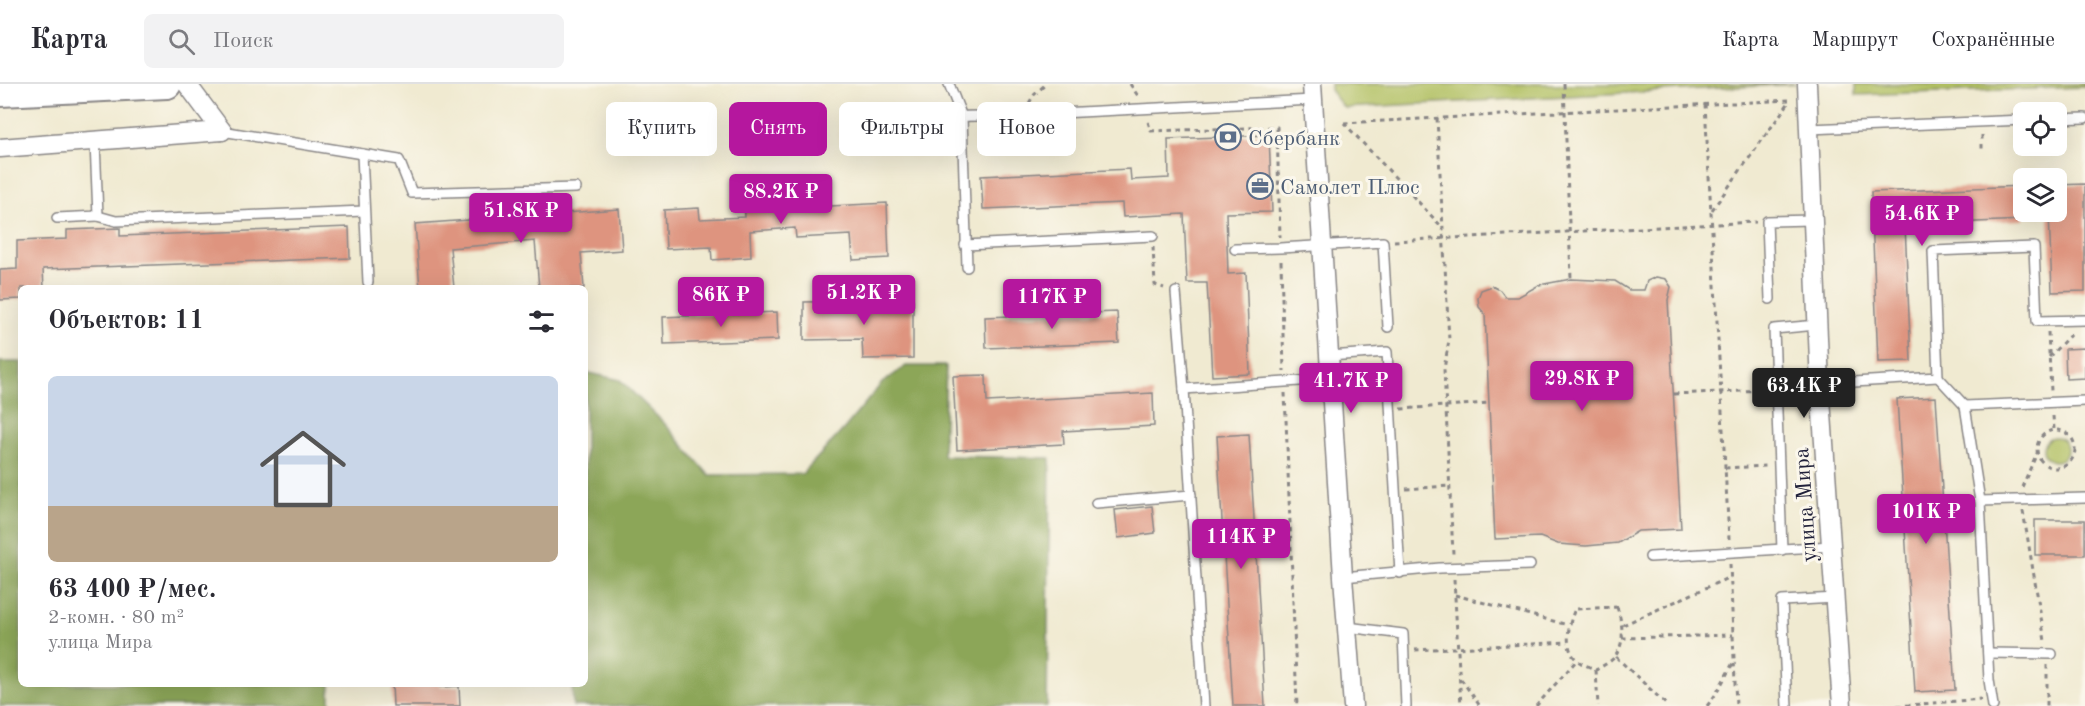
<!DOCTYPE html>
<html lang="ru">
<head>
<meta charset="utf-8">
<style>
  :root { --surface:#fff; --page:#f2f2f3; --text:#2b2b33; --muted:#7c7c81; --line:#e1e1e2; --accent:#b5179e }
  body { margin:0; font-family:"Old Standard TT",serif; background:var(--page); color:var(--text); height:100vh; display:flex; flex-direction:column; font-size:22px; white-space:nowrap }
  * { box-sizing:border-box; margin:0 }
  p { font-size:20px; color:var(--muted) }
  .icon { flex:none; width:33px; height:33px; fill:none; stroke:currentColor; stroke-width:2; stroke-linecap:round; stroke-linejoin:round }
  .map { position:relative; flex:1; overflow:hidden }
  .panel { position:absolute; left:18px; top:201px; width:570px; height:402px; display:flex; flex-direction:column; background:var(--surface); border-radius:9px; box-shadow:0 6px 24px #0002 }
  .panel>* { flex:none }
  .hud { position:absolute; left:606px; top:18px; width:570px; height:54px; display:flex; gap:12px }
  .tools { position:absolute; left:2013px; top:18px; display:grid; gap:12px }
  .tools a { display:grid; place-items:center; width:54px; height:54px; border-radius:9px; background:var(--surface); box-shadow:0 6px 24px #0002; font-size:30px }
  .price { position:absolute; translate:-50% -51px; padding:0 14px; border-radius:6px; background:var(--accent); color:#fff; font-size:20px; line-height:39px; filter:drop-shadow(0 2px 3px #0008) }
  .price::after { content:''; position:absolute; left:50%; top:36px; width:18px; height:14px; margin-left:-9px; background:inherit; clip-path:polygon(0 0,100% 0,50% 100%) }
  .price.current { background:#222; color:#fff }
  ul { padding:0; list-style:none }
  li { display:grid; align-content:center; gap:12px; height:318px; padding:0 30px }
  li+li { border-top:2px solid var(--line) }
  li span { display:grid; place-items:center; height:186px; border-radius:9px; color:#555 }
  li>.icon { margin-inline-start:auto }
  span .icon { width:108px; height:108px; fill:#fffc; stroke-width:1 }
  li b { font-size:26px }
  h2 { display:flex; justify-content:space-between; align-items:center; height:72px; padding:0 30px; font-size:26px }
  .chip { padding:0 21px; border-radius:9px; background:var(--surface); box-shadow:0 6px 24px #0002; font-size:21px; line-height:54px }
  .chip.current { background:var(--accent); color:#fff }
  header { display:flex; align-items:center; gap:36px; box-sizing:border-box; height:84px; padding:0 30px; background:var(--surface); border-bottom:2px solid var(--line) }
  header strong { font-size:28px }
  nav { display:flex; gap:33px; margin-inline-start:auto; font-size:21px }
  .search { width:420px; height:54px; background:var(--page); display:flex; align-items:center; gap:15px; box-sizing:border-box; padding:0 21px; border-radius:9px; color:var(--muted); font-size:22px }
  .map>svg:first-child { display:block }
</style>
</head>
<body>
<header>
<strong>Карта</strong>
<div class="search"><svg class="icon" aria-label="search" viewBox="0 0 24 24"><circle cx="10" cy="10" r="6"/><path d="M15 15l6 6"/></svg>Поиск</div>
<nav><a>Карта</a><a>Маршрут</a><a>Сохранённые</a></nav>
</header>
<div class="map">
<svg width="2085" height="622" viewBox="0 0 2085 622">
  <rect width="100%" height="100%" fill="#fbf7ec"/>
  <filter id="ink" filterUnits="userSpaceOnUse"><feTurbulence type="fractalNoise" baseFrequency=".0167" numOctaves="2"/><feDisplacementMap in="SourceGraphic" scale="12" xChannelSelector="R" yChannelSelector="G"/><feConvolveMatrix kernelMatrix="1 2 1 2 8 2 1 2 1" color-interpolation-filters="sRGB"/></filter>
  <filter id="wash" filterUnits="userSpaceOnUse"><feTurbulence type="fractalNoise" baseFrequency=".008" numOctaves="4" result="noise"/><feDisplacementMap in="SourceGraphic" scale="24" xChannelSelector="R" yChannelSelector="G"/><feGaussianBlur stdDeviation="1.35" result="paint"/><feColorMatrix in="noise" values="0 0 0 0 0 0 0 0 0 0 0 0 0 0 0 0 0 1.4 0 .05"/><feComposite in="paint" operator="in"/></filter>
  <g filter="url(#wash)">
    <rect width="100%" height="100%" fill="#f0ead1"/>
    <g fill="#b1c062" stroke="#6a714e" stroke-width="1.5">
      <polygon points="1330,0 1796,0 1344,24 1330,6"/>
      <polygon points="1856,0 2085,0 2085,3 1856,11"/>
      <circle cx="2055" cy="365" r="12"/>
    </g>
    <g fill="#8ca658" stroke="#57644a" stroke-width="1.5">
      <polygon points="0,278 21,278 21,600 330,600 330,622 0,622"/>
      <polygon points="906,282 946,282 943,372 1050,374 1047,622 573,622 572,600 585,600 585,288 620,296 665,340 709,391 802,390 843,346 882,299"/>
    </g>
    <g id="blocks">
      <g fill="#de947f">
        <polygon points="1269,51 1272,128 1226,129 1228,190 1246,189 1250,290 1212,292 1207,199 1187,199 1184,130 1123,133 1122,119 983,125 981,92 1130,85 1131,96 1169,94 1168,55"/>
        <polygon points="2085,100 2085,207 2052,208 2049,128 2056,128 2056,101"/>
        <polygon points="2024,102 2024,136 1905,141 1911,277 1878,278 1871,108"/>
        <polygon points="782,105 782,114 830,111 831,122 887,119 889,174 853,176 851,151 796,154 795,144 750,147 751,173 712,176 711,163 666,165 664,126 699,124 700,135 745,133 744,107"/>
        <polygon points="619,125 622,166 581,169 584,204 539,204 535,157 450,164 454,204 420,204 415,140"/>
        <polygon points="349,143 350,174 43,185 44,204 21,204 21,215 0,216 0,186 17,185 17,157 67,155 67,146 120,144 120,152"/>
        <polygon points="1656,193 1666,195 1671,203 1668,216 1681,445 1638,447 1618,459 1586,462 1558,460 1540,453 1495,455 1485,230 1479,223 1478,214 1481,206 1492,202 1500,206 1505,213 1518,213 1539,201 1571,195 1615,197 1629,206 1644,206 1647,197"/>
        <polygon points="913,216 913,274 863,275 862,255 804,256 804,218"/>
        <polygon points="777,228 778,256 664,260 663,233"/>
        <polygon points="1117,228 1119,259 986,264 985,233"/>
        <polygon points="2085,264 2085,294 2066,295 2065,265"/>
        <polygon points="986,291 987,318 1153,309 1154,342 1063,347 1064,360 957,366 953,292"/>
        <polygon points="1936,313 1955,606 1915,608 1897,315"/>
        <polygon points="1249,350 1265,622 1233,622 1217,352"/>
        <polygon points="1152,422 1155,449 1118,454 1115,426"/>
        <rect x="2035" y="436" width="50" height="35"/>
        <polygon points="392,600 440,600 440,603 459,602 460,622 393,622"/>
      </g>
    </g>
  </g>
  <g filter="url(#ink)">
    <use href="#blocks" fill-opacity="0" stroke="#898686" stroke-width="1.5"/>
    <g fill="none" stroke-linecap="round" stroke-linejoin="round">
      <defs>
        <g id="service">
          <polyline points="949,0 962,33 967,183"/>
          <polyline points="891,34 1022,31 1313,16"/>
          <polyline points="2056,35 2085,34"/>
          <polyline points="1809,45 2024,36"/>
          <polyline points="222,47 399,76 412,109 576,104"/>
          <polyline points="362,70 368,198"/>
          <polyline points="98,132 116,137 364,127"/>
          <polyline points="57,134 98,132 95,58"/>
          <polyline points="965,161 1153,152"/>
          <polyline points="1235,165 1280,164 1383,158 1388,243"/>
          <polyline points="1176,208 1184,305 1330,295"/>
          <polyline points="1770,215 1767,137 1812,136"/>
          <polyline points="1329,272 1387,268 1400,489"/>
          <polyline points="1938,293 1965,322 1980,417 1989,596 1993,622"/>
          <polyline points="1820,300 1938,293 1933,167 2034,163 2037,237 2085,236"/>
          <polyline points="1184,305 1204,622"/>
          <polyline points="1965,322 2085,317"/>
          <polyline points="1980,417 2085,414"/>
          <polyline points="1096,419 1191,411"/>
          <polyline points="1782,466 1774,245 1817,241"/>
          <polyline points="1650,473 1831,462"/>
          <polyline points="1343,493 1440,484 1530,481"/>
          <polyline points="1347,543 1403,550 1406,622"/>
          <polyline points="1988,569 2052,570"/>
          <polyline points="1787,622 1782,517 1835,514"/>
        </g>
        <g id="minor">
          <polyline points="187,0 222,47"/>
          <polyline points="1312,0 1343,493 1353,622"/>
          <polyline points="1807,0 1820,300 1842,622"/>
          <polyline points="0,64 222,47"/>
        </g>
        <polyline id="primary" points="0,8 167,0"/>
      </defs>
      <use href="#service" stroke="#898686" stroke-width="12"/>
      <use href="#minor" stroke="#898686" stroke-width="21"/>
      <use href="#primary" stroke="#898686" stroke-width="32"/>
      <g stroke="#898686" stroke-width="3" stroke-dasharray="4.5 4.5" stroke-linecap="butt">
        <polyline points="1130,0 1138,12"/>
        <polyline points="1564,0 1571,195"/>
        <polyline points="1029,19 1034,11 1046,0"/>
        <polyline points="1705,20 1729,455"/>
        <polyline points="1437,34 1449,256 1444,285 1453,470"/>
        <polyline points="1148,38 1151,47 1277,43 1280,153"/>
        <polyline points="1344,39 1791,16"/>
        <polyline points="1344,39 1441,142"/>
        <polyline points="1982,51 1982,67"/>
        <polyline points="1712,126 1790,17"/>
        <polyline points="1394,157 1756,138"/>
        <polyline points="1153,163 1155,201 1164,204"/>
        <polyline points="1281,177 1284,287"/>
        <polyline points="2048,248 2051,307"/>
        <polyline points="2049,273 2073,248"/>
        <polyline points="1285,309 1297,622"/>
        <polyline points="1674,310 1765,306"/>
        <polyline points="1401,325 1489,319"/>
        <polyline points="2053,332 2054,345"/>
        <circle cx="2056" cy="365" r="19"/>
        <polyline points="1725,384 1768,382"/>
        <polyline points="2022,403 2037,369"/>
        <polyline points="1406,405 1449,402"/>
        <polyline points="2023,427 2045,557"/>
        <polyline points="1730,480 1736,622"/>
        <polyline points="1454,495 1461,622"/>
        <polyline points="1455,511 1568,541"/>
        <path d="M1617,523c5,16 9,33 -1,48 -3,6 -14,11 -20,15 -5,-3 -13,-5 -18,-9 -15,-12 -10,-36 -3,-52z"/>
        <polyline points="1623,541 1730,493"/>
        <polyline points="1622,554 1733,551"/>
        <polyline points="1415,566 1568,558"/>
        <polyline points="1616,573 1668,622"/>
        <polyline points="2047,581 2047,622"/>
        <polyline points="1596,586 1598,622"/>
        <polyline points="1461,595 1480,622"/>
        <polyline points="1536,622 1577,576"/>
        <polyline points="1707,622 1716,610 1734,577"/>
        <polyline points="1897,622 1981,615"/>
      </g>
      <use href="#service" stroke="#fff" stroke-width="9"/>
      <use href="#minor" stroke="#fff" stroke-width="18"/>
      <use href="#primary" stroke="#fff" stroke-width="28"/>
    </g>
  </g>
  <defs>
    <symbol id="bank-ring" viewBox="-11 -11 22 22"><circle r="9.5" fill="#fbf7ec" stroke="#5c6f8a" stroke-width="1.5"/><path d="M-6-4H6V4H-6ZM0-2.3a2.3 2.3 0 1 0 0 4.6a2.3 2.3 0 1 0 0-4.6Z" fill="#5c6f8a"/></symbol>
    <symbol id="office-ring" viewBox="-11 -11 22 22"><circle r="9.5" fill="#fbf7ec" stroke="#5c6f8a" stroke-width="1.5"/><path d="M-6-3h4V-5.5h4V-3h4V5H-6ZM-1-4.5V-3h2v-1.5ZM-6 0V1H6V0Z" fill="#5c6f8a"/></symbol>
  </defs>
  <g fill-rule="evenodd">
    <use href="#bank-ring" x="1213" y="38" width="30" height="30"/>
    <use href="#office-ring" x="1245" y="87" width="30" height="30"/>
  </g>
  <g text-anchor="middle" stroke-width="6" stroke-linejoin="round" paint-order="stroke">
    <g font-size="22" fill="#4e5e75" stroke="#fbf7ec" text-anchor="start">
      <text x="1248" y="61">Сбербанк</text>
      <text x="1280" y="110">Самолет Плюс</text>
    </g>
    <g font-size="22" fill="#22223b" stroke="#fbf7ec">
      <text transform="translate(1804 421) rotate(-94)" y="8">улица Мира</text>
    </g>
  </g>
</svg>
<div class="tools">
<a><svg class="icon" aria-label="locate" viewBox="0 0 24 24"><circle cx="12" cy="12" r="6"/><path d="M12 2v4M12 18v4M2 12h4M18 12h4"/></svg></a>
<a><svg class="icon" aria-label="layers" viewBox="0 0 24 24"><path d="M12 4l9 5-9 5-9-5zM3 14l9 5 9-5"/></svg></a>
</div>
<b class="price" style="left:781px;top:141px">88.2K ₽</b>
<b class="price" style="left:521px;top:160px">51.8K ₽</b>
<b class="price" style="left:1922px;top:163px">54.6K ₽</b>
<b class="price" style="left:864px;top:242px">51.2K ₽</b>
<b class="price" style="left:721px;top:244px">86K ₽</b>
<b class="price" style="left:1052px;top:246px">117K ₽</b>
<b class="price" style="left:1582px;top:328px">29.8K ₽</b>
<b class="price" style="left:1351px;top:330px">41.7K ₽</b>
<b class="price current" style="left:1804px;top:335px">63.4K ₽</b>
<b class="price" style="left:1926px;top:461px">101K ₽</b>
<b class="price" style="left:1241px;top:486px">114K ₽</b>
<div class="hud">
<a class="chip">Купить</a>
<a class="chip current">Снять</a>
<a class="chip">Фильтры</a>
<a class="chip">Новое</a>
</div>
<section class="panel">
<h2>Объектов: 11<svg class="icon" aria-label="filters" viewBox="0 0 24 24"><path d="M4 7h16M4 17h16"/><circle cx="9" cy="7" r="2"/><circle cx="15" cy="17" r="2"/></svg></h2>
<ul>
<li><span style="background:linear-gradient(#c9d6e8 70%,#b9a48a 0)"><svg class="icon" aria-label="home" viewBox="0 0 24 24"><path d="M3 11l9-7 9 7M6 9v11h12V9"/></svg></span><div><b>63 400 ₽/мес.</b><p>2-комн. · 80 m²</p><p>улица Мира</p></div></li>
</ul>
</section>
</div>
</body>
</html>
